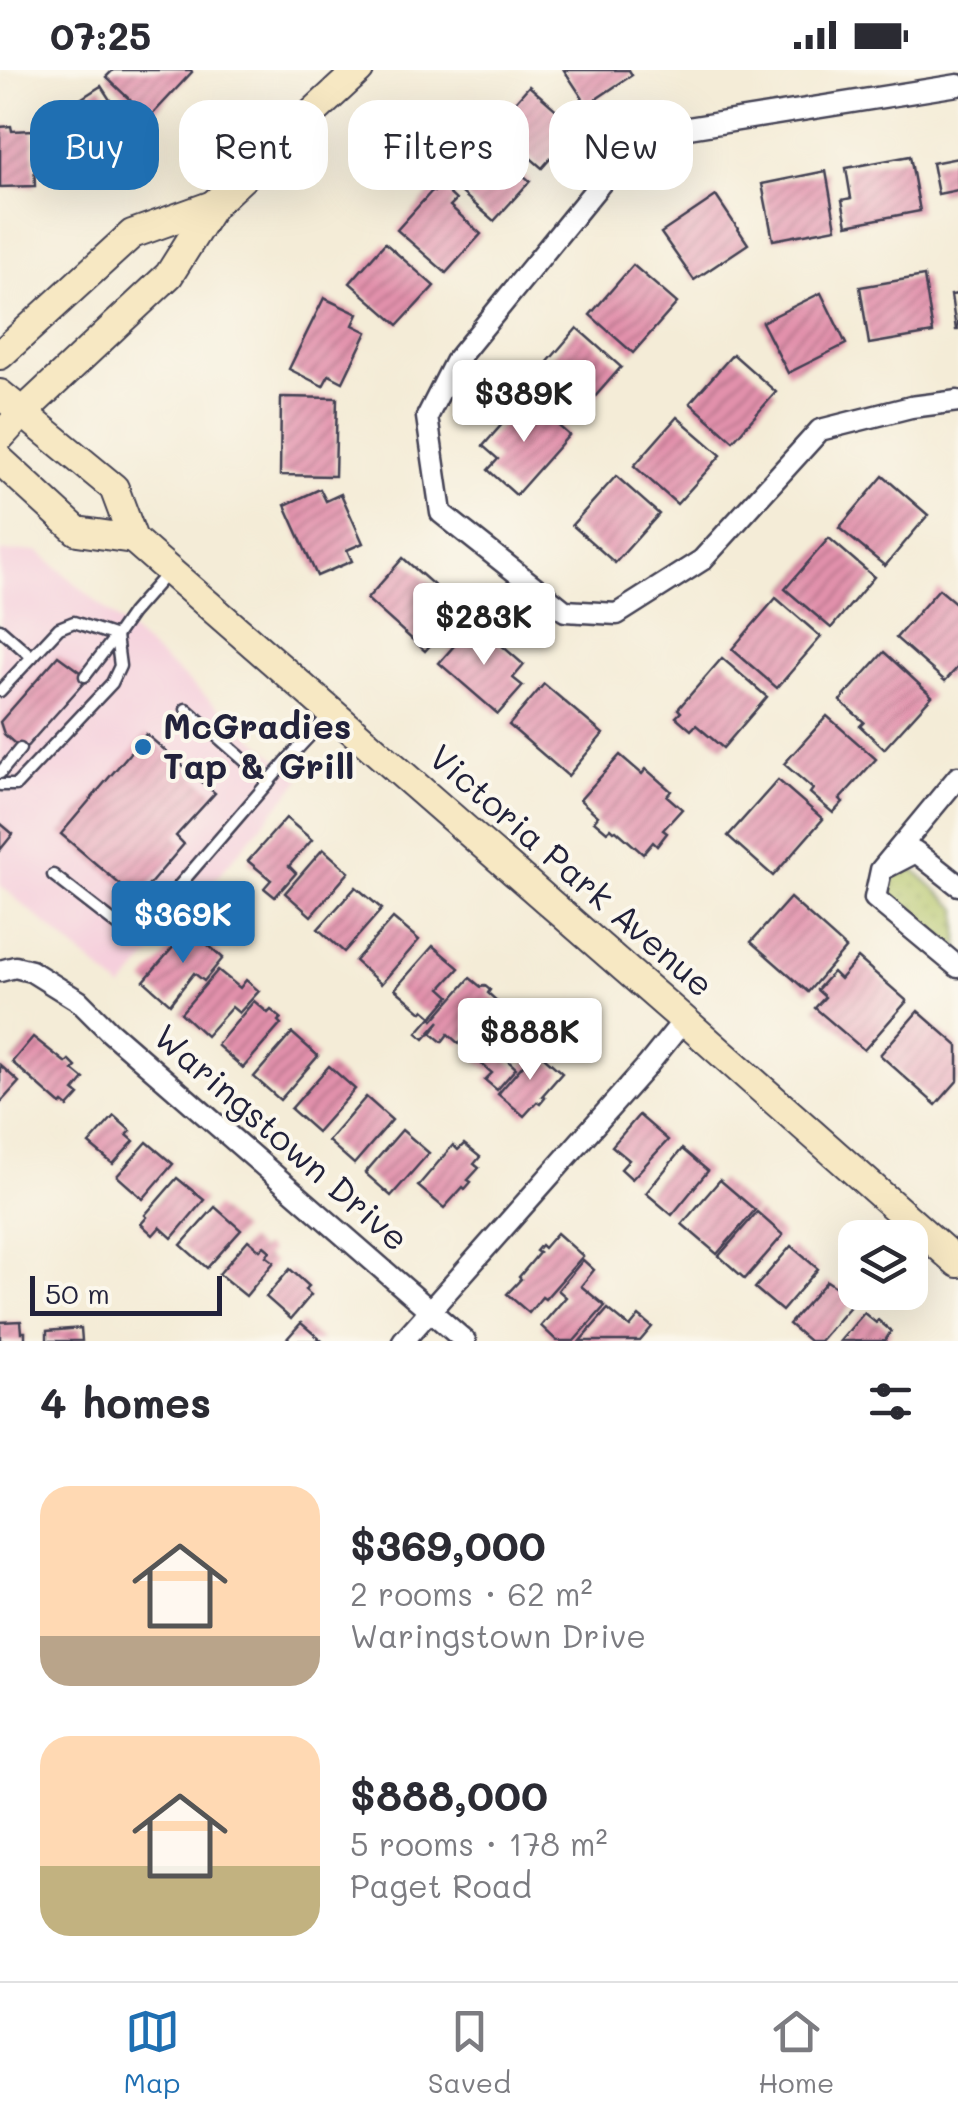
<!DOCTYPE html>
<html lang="en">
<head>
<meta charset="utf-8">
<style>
  :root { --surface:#fff; --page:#f2f2f3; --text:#2b2b33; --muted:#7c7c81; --line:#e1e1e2; --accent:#1f6fb2 }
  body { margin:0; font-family:Mali,sans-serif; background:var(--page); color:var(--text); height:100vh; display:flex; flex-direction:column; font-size:38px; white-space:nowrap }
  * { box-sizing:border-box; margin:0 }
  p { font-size:32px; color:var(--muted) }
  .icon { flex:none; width:55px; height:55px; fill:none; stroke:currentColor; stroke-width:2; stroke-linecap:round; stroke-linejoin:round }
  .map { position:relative; height:1271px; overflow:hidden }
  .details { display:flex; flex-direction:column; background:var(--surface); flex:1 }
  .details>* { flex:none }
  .banner { position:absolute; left:30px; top:30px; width:900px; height:90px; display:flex; gap:20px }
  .tools { position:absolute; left:838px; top:1150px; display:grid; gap:20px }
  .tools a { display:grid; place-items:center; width:90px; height:90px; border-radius:20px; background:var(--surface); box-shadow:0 10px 40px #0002; font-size:50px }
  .scale { position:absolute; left:30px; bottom:25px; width:192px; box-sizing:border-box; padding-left:10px; border:5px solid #22223b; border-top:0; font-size:28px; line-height:35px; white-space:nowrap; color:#22223b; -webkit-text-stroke:8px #fbf7ec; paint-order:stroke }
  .price { position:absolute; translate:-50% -85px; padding:0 22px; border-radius:10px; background:#fff; color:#222; font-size:32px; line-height:65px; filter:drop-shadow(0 2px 5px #0008) }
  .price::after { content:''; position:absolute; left:50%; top:60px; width:30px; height:22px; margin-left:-15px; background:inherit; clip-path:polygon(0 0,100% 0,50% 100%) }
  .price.current { background:var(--accent); color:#fff }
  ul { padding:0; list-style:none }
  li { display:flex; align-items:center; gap:30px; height:250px; padding:0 40px }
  li span { display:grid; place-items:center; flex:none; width:280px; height:200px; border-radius:30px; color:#555 }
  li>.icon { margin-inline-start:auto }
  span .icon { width:120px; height:120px; fill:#fffc; stroke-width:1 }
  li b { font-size:42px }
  h2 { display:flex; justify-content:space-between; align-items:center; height:120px; padding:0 40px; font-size:42px }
  .tag { padding:0 35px; border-radius:30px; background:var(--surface); box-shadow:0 10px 40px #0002; font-size:35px; line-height:90px }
  .tag.current { background:var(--accent); color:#fff }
  .status { display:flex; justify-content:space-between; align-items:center; height:70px; padding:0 50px; background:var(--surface); direction:ltr }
  .status svg { height:28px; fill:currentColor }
  .menu { display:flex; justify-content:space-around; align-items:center; height:140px; border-top:2px solid var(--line); background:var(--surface); font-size:28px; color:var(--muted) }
  .menu a { display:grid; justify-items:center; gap:5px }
  .menu .current { color:var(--accent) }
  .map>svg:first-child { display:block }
</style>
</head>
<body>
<div class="status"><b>07:25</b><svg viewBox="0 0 49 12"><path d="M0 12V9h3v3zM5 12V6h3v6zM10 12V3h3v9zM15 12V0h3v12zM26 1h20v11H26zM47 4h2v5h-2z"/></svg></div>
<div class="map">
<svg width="958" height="1271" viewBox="0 0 958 1271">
  <defs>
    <pattern id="grass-dots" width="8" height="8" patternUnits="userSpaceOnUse" patternTransform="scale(2.5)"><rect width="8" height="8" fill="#b4c569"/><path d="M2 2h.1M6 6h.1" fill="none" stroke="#9aa95c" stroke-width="1.8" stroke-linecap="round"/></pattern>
    <pattern id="building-hatch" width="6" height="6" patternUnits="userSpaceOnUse" patternTransform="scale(2.5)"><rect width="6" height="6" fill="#e291ac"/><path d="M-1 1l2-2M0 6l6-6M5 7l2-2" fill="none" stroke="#b7768d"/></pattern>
  </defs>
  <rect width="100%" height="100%" fill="#fbf7ec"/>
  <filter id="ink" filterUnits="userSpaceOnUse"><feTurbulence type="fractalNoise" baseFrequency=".01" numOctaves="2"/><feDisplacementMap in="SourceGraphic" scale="20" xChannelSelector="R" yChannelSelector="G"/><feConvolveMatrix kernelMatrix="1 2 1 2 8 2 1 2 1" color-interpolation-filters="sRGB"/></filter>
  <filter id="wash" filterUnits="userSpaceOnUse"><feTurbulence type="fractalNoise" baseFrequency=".0048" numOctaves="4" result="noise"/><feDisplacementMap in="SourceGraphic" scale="40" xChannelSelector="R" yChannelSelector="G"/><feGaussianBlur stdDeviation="2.25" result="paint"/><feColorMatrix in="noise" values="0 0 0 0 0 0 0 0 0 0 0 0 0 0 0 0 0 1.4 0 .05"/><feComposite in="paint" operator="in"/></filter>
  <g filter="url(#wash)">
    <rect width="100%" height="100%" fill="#f4ecd7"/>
    <polygon fill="#f5cfdc" points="38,481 301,709 122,919 0,815 0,482"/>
    <polygon fill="url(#grass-dots)" stroke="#6b7452" stroke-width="2.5" points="901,800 914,800 958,839 958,886 891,825 892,810"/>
    <g id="blocks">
      <g fill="url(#building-hatch)">
        <polygon points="113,0 191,0 192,2 149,48 106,7"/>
        <polygon points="564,0 629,0 632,5 587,35"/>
        <polygon points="101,16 134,67 74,105 41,54"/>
        <polygon points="529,16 577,58 542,98 494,56"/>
        <polygon points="11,56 12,61 33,60 35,116 0,117 0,57"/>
        <polygon points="482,70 530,111 494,151 447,110"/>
        <polygon points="910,86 920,141 847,155 842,130 851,128 846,98"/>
        <polygon points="958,88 958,120 938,124 932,93"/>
        <polygon points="826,101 836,158 773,170 762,114"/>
        <polygon points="440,115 456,130 450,136 481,164 446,203 397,160 432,121 434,122"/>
        <polygon points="716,126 748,174 694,210 661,163"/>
        <polygon points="385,173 434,216 398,255 350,213"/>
        <polygon points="633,195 677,233 633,283 590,245"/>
        <polygon points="924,206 933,263 869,274 860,217"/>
        <polygon points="821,223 846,274 788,303 762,252"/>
        <polygon points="958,224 958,260 956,260 951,225"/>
        <polygon points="324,228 358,244 353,255 367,262 343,312 329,305 323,316 289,299"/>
        <polygon points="577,258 621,297 578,346 534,308"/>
        <polygon points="733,284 776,322 733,371 690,333"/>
        <polygon points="281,327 337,328 335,406 280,405"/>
        <polygon points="526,327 569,365 516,425 488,400 498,389 483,376"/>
        <polygon points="677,347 721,385 677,434 634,396"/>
        <polygon points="616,406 659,444 615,493 572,455"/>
        <polygon points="883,406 928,445 885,496 839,458"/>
        <polygon points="320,419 326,431 341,424 363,473 347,480 352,491 317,506 285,435"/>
        <polygon points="829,468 874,507 831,558 785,519"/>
        <polygon points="403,488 462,540 425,581 367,529"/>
        <polygon points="939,519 958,535 958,597 945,611 896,568"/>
        <polygon points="776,528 821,567 777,618 732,579"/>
        <polygon points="475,552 524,595 513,608 523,616 498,644 439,593"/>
        <polygon points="884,582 932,626 884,679 860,656 864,652 840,631"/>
        <polygon points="58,586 88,608 23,681 4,664 0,652"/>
        <polygon points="722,588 767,627 723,678 696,655 691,660 676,647 681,642 678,639"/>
        <polygon points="544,614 603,664 568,706 509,655"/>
        <polygon points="827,646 876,689 840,729 843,732 833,743 810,723 813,719 784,694"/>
        <polygon points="146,664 215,723 176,766 184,774 137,829 61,764"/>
        <polygon points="620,685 642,704 646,699 671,721 667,726 682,739 663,760 667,763 657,776 653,772 643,784 616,760 614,761 611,758 607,762 594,751 598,746 580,730"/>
        <polygon points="778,710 823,749 773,806 728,766"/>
        <polygon points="286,748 312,770 289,796 296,803 275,827 264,818 271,810 248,791"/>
        <polygon points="0,753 13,764 0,780"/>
        <polygon points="323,779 349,802 311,846 285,823"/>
        <polygon points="356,817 382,839 344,882 318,859"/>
        <polygon points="790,828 846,878 808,922 751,872"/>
        <polygon points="393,848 419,870 381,914 355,891"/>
        <polygon points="192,861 223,888 204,911 194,903 170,934 144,911 181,868 183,870"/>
        <polygon points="433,876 459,898 441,918 450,926 432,947 424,940 422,942 395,919"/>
        <polygon points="858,888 907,931 864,980 815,938 825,927 817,920 833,902 840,909"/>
        <polygon points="218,900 240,918 246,910 259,921 239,943 232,937 206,966 181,943"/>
        <polygon points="470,908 481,917 484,915 490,920 488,923 497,931 459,974 448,964 442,972 431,963 440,951 424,969 417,963 431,947 433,950"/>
        <polygon points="254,931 268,943 271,940 281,948 278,951 281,954 243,998 217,975"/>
        <polygon points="506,939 533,962 508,991 516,998 497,1020 485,1010 492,1003 469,983"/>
        <polygon points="918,941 958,976 958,1010 936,1035 880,985"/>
        <polygon points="292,963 318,986 280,1030 254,1007"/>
        <polygon points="33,967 66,993 69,990 76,997 73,1000 84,1009 74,1021 79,1025 68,1037 63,1033 61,1035 12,992"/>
        <polygon points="536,980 562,1003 542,1026 545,1028 540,1034 537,1032 524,1046 498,1024"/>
        <polygon points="0,995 19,1012 0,1033"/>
        <polygon points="329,996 355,1019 317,1062 291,1039"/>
        <polygon points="366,1027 392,1050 354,1094 328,1071"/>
        <polygon points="639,1045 668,1070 632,1109 621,1099 629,1090 612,1076"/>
        <polygon points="114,1046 131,1061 127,1065 134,1071 113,1094 89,1074"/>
        <polygon points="402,1060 429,1083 391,1126 365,1103"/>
        <polygon points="147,1072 173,1094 143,1129 117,1106"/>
        <polygon points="464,1074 480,1087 474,1094 479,1098 468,1110 471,1112 465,1119 463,1117 444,1138 418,1116 453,1075 458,1080"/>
        <polygon points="682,1079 708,1101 672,1145 646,1123"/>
        <polygon points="177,1108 204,1130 172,1168 160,1157 153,1165 141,1154 147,1147 145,1145"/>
        <polygon points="720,1110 755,1140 717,1184 682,1154"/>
        <polygon points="215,1137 241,1160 207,1198 181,1175"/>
        <polygon points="757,1142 783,1165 745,1209 719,1186"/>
        <polygon points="557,1163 583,1186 545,1229 542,1227 529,1243 507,1224 521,1209 519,1207 539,1183 536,1181 541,1175 544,1178"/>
        <polygon points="248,1170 260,1180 264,1176 270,1181 266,1186 274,1192 246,1226 219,1204"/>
        <polygon points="791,1176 818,1199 782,1241 755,1218"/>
        <polygon points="583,1190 594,1200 581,1216 605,1236 574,1271 557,1271 541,1256 566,1227 558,1220"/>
        <polygon points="290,1199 309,1216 305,1220 311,1225 291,1249 266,1227"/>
        <polygon points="827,1211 839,1219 841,1217 848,1223 846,1225 853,1233 820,1271 809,1271 789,1254"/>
        <polygon points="608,1239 630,1257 639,1246 652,1257 640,1271 580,1271"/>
        <polygon points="864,1243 876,1253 878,1250 891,1261 885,1271 840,1271"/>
        <polygon points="21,1251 22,1262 25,1262 25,1271 0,1271 0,1252"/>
        <polygon points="301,1253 322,1271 285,1271"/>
        <polygon points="81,1258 82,1271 47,1271 47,1261"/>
      </g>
    </g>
  </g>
  <g filter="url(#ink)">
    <use href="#blocks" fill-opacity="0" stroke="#424052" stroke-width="2.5"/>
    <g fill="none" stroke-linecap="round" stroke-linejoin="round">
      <defs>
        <g id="lane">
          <polyline points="0,559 32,587"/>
          <polyline points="85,606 116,566"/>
          <polyline points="0,621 59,558 74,552 116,566 132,543 168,502"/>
          <polyline points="186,639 269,712"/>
          <polyline points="0,703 20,679"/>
          <polyline points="0,715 16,715 112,613 120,596 116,566"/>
          <polyline points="53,805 134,868 290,687 331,643"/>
        </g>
        <g id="street">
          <polyline points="958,15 682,59 613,98 455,292 427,347 441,443 565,541 617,544 702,490 820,360 911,337 958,331"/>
          <polyline points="958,707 881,800 875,828 958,897"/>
          <polyline points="887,797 916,782 958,815"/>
          <polyline points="0,901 15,897 31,901 79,931 110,962 465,1271"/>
          <polyline points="403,1271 647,996 684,950"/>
        </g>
        <g id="secondary">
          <polyline points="0,285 132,164 213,135"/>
          <polyline points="0,324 114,418 133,469 684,950 958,1193"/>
          <polyline points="0,367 23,342 169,205 213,135 359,0"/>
          <polyline points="0,390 77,461 133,469"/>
        </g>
      </defs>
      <use href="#lane" stroke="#424052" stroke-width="15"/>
      <use href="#street" stroke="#424052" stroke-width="25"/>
      <use href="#secondary" stroke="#424052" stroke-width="32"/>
      <use href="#lane" stroke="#fff" stroke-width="10"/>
      <use href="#street" stroke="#fff" stroke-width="20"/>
      <use href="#secondary" stroke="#f7e8c3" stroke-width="28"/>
    </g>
  </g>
  <circle fill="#1f6fb2" stroke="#fbf7ec" stroke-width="4" cx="143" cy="677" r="10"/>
  <g text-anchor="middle" stroke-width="8" stroke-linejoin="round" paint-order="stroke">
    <g font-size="35" font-weight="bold" fill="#22223b" stroke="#fbf7ec" text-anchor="start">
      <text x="163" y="669">McGradies<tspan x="163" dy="40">Tap &amp; Grill</tspan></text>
    </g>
    <g font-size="35" fill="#22223b" stroke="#fbf7ec">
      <text transform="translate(571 801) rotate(41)" y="12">Victoria Park Avenue</text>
      <text transform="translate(281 1068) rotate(41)" y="12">Waringstown Drive</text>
    </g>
  </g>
</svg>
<div class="tools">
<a><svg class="icon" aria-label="layers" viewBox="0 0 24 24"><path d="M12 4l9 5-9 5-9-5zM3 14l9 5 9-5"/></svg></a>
</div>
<div class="scale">50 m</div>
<b class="price" style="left:524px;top:375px">$389K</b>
<b class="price" style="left:484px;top:598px">$283K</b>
<b class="price current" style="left:183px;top:896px">$369K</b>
<b class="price" style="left:530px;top:1013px">$888K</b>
<div class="banner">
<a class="tag current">Buy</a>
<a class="tag">Rent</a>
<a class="tag">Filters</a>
<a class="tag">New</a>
</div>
</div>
<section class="details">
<h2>4 homes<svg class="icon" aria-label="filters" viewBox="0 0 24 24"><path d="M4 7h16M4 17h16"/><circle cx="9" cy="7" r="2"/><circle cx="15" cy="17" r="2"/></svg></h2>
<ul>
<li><span style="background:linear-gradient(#ffd9b3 75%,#b9a48a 0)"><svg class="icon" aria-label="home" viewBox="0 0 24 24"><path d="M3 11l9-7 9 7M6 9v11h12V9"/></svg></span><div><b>$369,000</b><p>2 rooms · 62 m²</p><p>Waringstown Drive</p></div></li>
<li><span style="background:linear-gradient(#ffd9b3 65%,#c2b280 0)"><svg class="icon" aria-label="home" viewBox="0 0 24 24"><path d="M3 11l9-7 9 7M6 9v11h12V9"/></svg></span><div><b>$888,000</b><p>5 rooms · 178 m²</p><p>Paget Road</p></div></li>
</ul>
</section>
<nav class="menu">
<a class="current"><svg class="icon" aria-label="map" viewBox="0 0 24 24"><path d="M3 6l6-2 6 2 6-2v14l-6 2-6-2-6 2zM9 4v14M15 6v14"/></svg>Map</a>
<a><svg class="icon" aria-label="saved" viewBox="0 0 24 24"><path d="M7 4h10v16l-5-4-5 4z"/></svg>Saved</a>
<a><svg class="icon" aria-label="home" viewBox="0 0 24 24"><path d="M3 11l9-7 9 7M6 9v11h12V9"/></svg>Home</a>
</nav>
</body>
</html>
